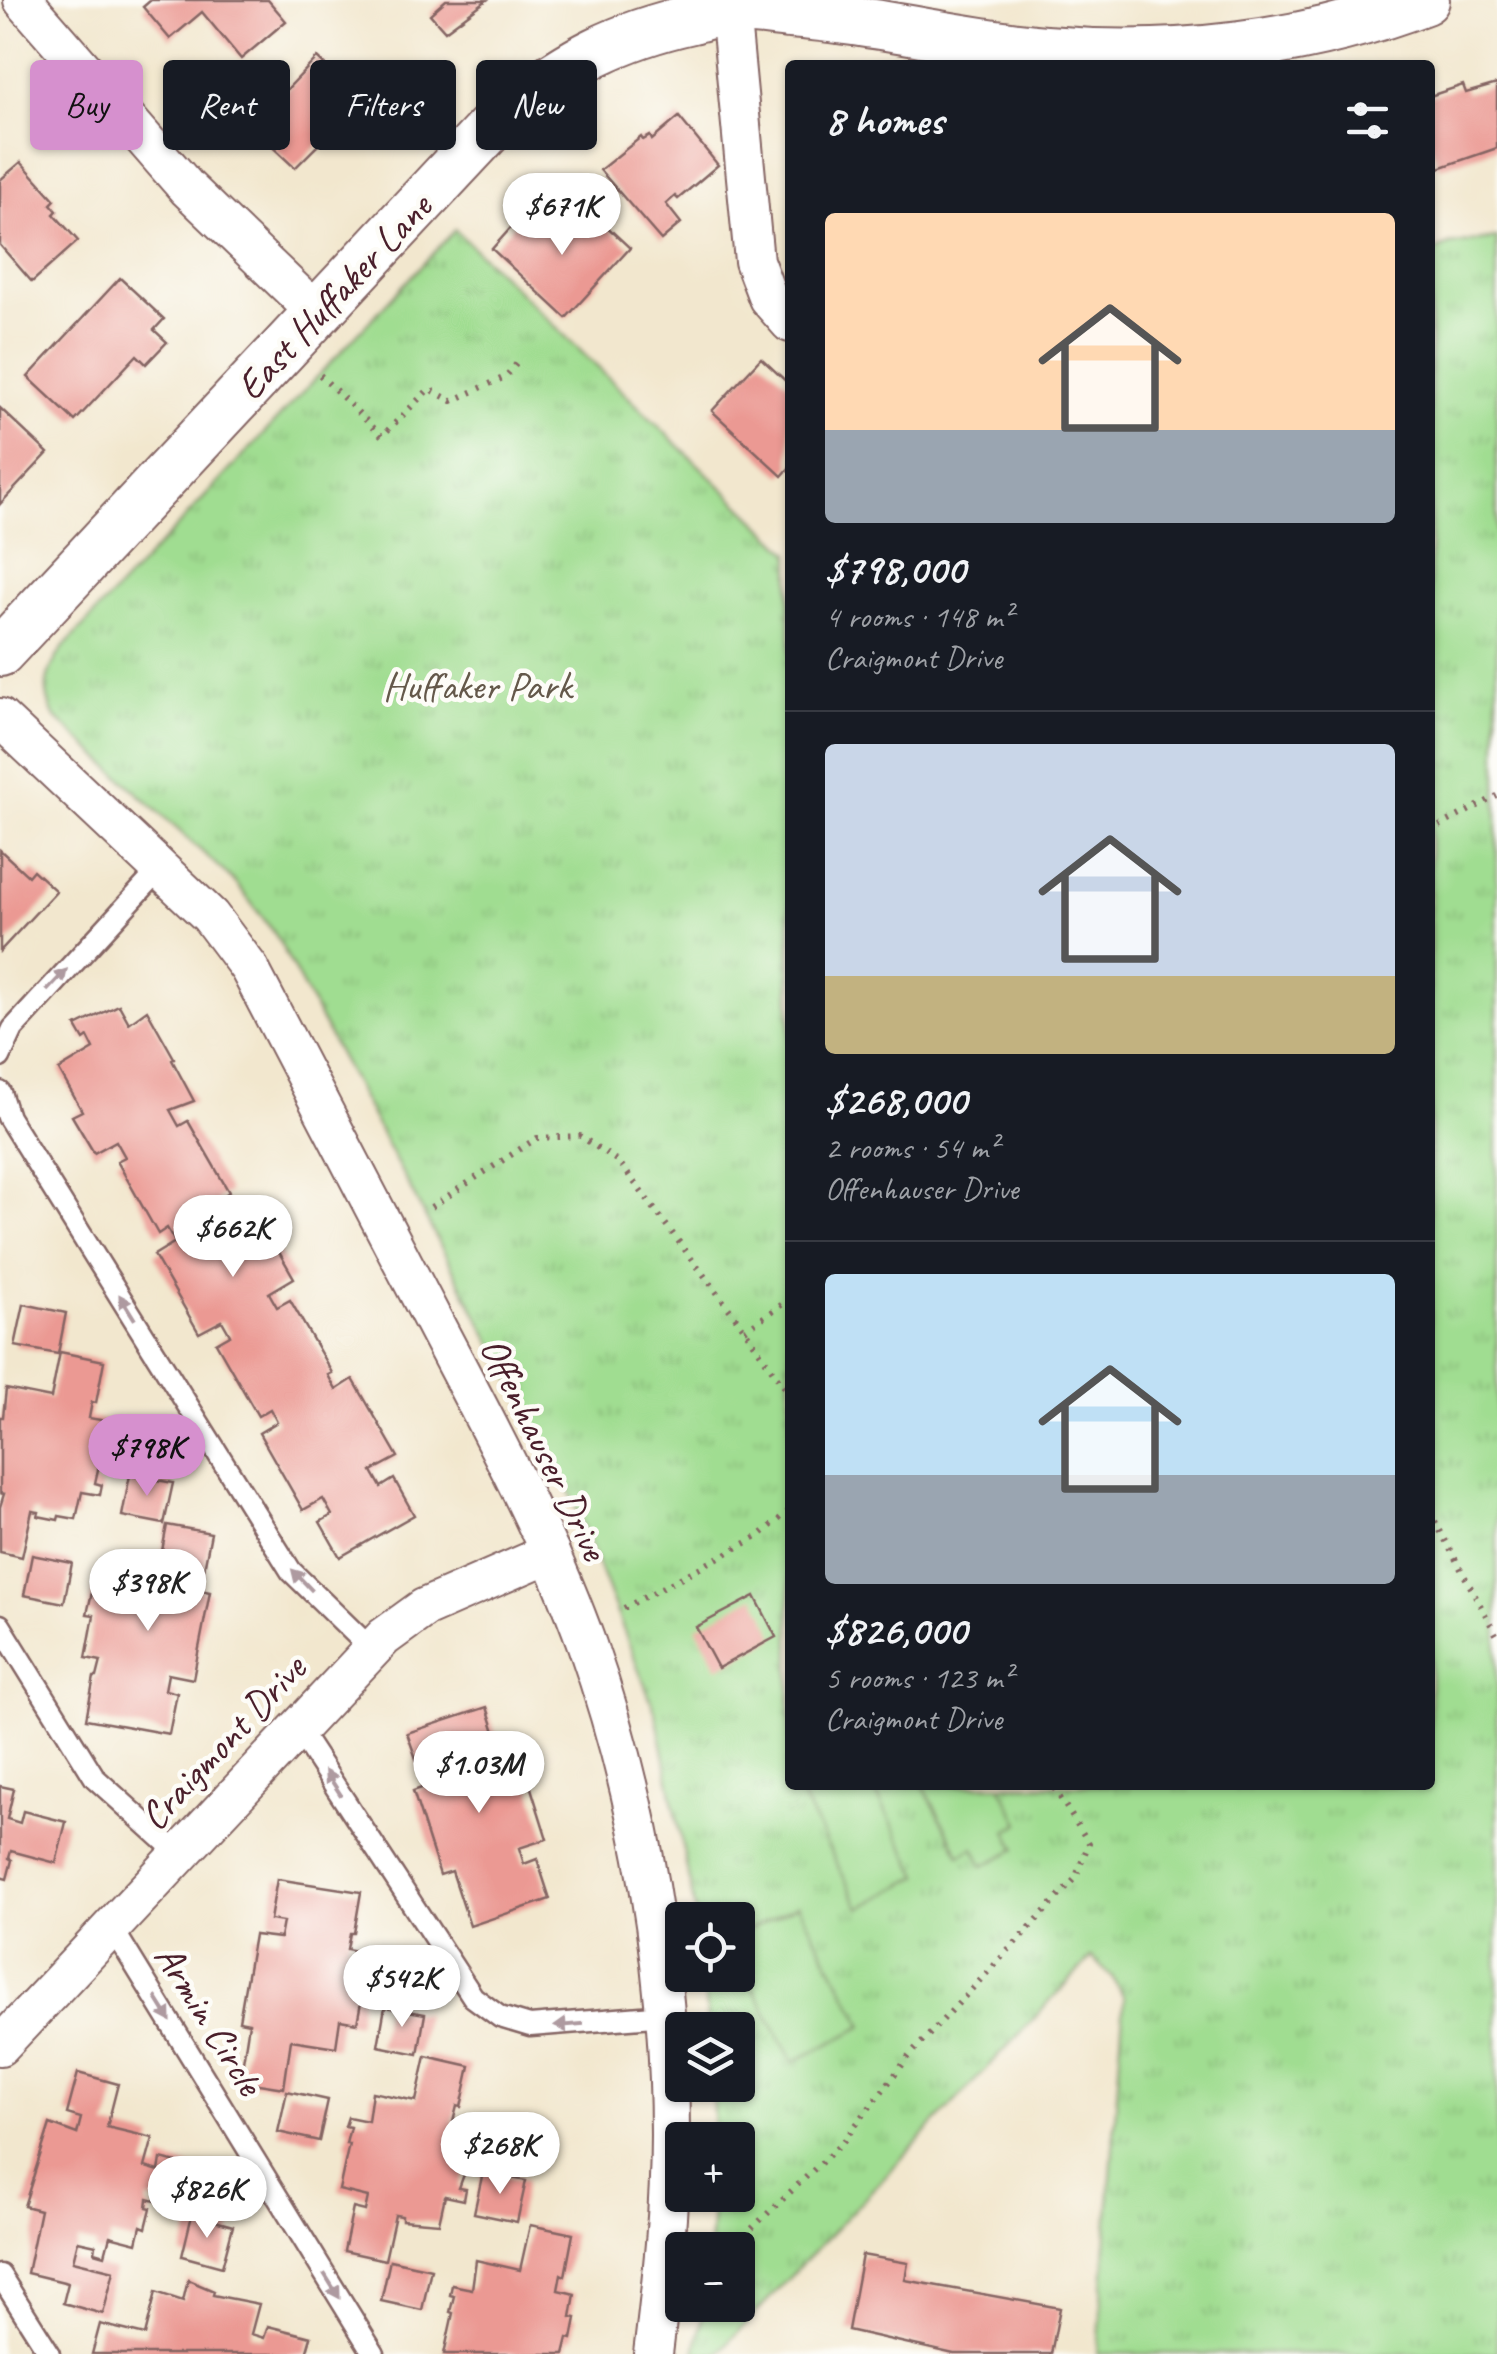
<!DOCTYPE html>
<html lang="en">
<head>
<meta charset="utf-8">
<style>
  :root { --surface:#171b24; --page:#20242c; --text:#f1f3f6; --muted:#9ea1a6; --line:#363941; --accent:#d690ce }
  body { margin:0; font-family:Caveat,sans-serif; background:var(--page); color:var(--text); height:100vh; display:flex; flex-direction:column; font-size:38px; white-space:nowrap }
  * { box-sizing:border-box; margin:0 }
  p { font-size:32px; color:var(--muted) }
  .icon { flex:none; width:55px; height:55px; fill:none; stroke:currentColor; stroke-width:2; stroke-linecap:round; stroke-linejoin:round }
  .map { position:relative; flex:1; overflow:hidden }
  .sheet { position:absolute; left:785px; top:60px; width:650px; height:1730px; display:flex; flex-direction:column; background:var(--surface); border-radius:10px; box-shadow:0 2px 8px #0004 }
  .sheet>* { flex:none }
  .hud { position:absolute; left:30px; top:60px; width:605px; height:90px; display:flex; gap:20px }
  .fabs { position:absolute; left:665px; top:1902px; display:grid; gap:20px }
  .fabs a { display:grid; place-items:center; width:90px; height:90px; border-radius:10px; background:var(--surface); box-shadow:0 2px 8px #0004; font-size:50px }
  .price { position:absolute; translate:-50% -85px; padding:0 22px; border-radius:35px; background:#fff; color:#222; font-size:32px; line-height:65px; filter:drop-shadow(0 2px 5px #0008) }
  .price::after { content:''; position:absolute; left:50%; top:60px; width:30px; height:22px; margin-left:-15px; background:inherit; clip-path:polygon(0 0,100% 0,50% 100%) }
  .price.current { background:var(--accent); color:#111 }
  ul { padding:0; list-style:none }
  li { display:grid; align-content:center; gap:20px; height:530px; padding:0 40px }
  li+li { border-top:2px solid var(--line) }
  li span { display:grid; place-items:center; height:310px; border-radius:10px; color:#555 }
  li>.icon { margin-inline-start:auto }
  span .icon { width:180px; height:180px; fill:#fffc; stroke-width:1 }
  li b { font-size:42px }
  h2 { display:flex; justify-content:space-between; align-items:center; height:120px; padding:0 40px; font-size:42px }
  .pill { padding:0 35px; border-radius:10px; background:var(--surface); box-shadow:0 2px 8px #0004; font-size:35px; line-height:90px }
  .pill.current { background:var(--accent); color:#111 }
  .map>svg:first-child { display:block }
</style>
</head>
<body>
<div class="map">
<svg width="1497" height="2354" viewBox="0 0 1497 2354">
  <defs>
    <pattern id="park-tufts" width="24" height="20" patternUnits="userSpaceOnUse" patternTransform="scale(2.5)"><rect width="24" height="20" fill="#a0dd91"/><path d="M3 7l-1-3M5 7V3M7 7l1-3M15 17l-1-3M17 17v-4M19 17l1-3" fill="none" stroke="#8bbd7d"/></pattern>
  </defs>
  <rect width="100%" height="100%" fill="#fdfcf7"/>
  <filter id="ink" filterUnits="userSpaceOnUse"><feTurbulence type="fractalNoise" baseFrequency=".01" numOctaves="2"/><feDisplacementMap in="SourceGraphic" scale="20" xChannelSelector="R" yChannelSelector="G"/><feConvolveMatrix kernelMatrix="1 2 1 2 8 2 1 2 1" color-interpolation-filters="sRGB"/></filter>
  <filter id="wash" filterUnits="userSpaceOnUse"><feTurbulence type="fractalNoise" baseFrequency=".0048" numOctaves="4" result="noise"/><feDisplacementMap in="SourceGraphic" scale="40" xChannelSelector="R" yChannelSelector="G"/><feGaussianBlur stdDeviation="2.25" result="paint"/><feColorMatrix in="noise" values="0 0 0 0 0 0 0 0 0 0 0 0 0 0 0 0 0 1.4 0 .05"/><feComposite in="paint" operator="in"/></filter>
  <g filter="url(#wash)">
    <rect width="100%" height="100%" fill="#f2e7ce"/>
    <path fill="url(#park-tufts)" stroke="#757e5e" stroke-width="2.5" d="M455,230l335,323v1232h640v-1532l19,-8 48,-7v2116h-399l26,-356 -11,-20 -21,-21 -375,397h-22l9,-49h34v-55h-29l4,-55h25v-55h-24l-2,-55h26v-55h-30l-5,-55h35v-55h-41l-41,-206 -89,-230 -292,-550 -40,-52 -181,-166c-13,-28 -8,-43 9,-68z"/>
    <g fill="#a0dd91" stroke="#757e5e" stroke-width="2.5">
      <polygon points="796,1785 872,1785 919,1876 860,1908"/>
      <polygon points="923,1785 1000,1785 1020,1823 1007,1831 1016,1849 983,1866 974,1848 960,1855"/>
      <polygon points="798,1905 864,2026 793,2062 738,1960 738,1935"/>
    </g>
    <g id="blocks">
      <g fill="#eb9993">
        <polygon points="151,0 268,0 286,21 241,59 202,12 170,39 143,7"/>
        <polygon points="446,0 487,0 445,31 430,14"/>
        <polygon points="317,58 368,106 333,143 326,137 295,168 251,127"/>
        <polygon points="1497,84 1497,148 1439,168 1430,142 1430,96 1463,85 1466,93"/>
        <polygon points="679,117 718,165 678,199 675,196 666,204 681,223 661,240 600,170 641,137 643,140 650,136 652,140"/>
        <polygon points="21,162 55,200 51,204 57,211 54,214 78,241 32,282 0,245 0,180"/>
        <polygon points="587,208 630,248 566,318 492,249 524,213 551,237 564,224 569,228"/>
        <polygon points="120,278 164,319 154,330 167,342 146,364 137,355 75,421 28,377"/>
        <polygon points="761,358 790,385 790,467 782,476 712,411"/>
        <polygon points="0,408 48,453 0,504"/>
        <polygon points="0,850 28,876 33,870 56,891 0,951"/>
        <polygon points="119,1005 129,1023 147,1010 174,1058 172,1060 194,1101 170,1110 179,1126 188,1121 229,1192 217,1200 226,1215 250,1202 294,1278 269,1293 277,1307 290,1300 332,1373 328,1375 336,1390 353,1379 398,1457 372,1471 381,1487 394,1479 414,1515 340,1557 320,1522 332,1515 323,1499 303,1510 259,1433 277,1422 270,1409 258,1416 216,1343 230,1335 222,1321 199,1333 154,1255 175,1242 167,1228 158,1234 117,1161 125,1157 116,1141 94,1153 72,1116 82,1111 59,1070 94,1049 88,1037 84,1040 76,1026"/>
        <polygon points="24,1304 66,1313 58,1354 15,1346"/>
        <polygon points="60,1352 104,1361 96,1403 92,1402 89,1418 106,1421 101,1444 108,1445 104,1466 99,1465 95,1483 102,1485 100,1495 82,1492 76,1519 59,1516 58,1520 38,1516 39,1512 32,1511 22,1557 0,1552 0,1507 4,1494 0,1493 0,1417 3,1417 6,1389 51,1398"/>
        <polygon points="130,1475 173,1483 164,1524 122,1516"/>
        <polygon points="167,1525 211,1533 200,1590 210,1592 193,1679 168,1674 165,1690 177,1693 169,1734 86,1719 94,1677 97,1677 101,1661 86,1658 94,1615 87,1614 93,1588 109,1591 114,1564 158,1572"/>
        <polygon points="32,1555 72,1563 64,1603 24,1595"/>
        <polygon points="755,1596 776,1637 718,1668 696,1627"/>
        <polygon points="487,1707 499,1744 495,1745 500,1761 520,1755 531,1788 547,1839 519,1848 524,1864 537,1859 550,1899 470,1926 452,1871 440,1875 429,1841 413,1791 436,1783 431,1767 420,1770 407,1733"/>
        <polygon points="0,1786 14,1789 7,1819 20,1823 23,1811 66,1822 56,1863 11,1851 9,1858 12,1860 7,1879 0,1877"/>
        <polygon points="277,1879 361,1892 354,1933 350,1933 347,1949 361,1952 354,1995 362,1997 357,2023 340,2020 336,2047 291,2040 284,2088 240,2081 249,2023 239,2021 254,1935 280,1938 283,1922 270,1920"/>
        <polygon points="385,2007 425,2014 418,2054 378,2046"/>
        <polygon points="426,2056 470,2066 461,2107 457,2106 453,2122 471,2125 466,2149 473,2150 459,2188 466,2189 464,2200 445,2196 439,2223 402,2220 402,2216 395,2215 385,2260 344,2251 353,2208 365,2211 368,2197 339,2190 349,2144 346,2144 350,2127 345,2126 348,2117 368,2121 372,2092 416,2101"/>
        <polygon points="78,2073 118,2084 107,2127 153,2138 145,2167 159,2171 161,2159 204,2170 194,2211 148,2199 147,2207 151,2208 146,2228 141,2226 137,2243 110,2236 105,2255 95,2252 96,2245 78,2241 73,2261 114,2271 103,2314 63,2303 68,2283 27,2273 40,2210 24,2206 50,2124 77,2134 81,2118 67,2114"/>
        <polygon points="287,2091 328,2100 319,2141 278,2132"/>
        <polygon points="483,2172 526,2181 517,2222 474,2213"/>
        <polygon points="192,2215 233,2226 222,2267 182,2256"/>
        <polygon points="530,2225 573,2234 565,2276 561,2274 558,2290 575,2294 571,2317 576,2318 572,2339 568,2338 564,2354 444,2354 453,2313 450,2312 454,2296 450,2295 452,2285 472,2289 476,2260 520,2270"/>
        <polygon points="862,2255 908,2263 905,2280 1060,2308 1051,2354 954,2354 848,2330"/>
        <polygon points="390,2260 431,2269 422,2310 381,2301"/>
        <polygon points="188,2280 214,2291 213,2295 259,2304 251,2334 264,2338 268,2326 311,2337 306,2354 92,2354 100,2324 145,2335 156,2292 183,2301"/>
      </g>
    </g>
  </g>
  <g filter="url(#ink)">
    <use href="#blocks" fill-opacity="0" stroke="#856564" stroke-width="2.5"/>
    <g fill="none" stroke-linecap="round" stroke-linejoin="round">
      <defs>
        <g id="service">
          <polyline points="0,1057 13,1029 161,868"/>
          <polyline points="0,1092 8,1117 291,1571 371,1649"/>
          <polyline points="0,1625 95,1778 179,1854"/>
          <polyline points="297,1728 473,1997 500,2017 530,2026 666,2015"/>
          <polyline points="111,1926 374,2354"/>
          <polyline points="0,2275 50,2354"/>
        </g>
        <g id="minor">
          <polyline points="23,0 187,188 317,313"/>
          <polyline points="730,10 754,261 768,298 790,323"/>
          <path d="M0,718l210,198 39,52c63,121 126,241 189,362 54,103 110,206 149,315 55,156 83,325 83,490 0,74 -8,146 -17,219"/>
          <polyline points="0,2046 384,1637 424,1608 550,1553"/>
        </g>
        <path id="tertiary" d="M0,652l510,-545c62,-46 106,-71 182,-88 12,-3 25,-8 37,-9 19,-2 41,2 61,4 85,6 169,28 255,36 127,11 261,-4 380,-50"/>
      </defs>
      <use href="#service" stroke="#856564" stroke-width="25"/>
      <use href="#minor" stroke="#856564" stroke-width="42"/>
      <use href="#tertiary" stroke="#856564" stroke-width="52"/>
      <g stroke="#856564" stroke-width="6" stroke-dasharray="2.5 8" stroke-linecap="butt">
        <polyline points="320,375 382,436 429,389 452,401 505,377 519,361"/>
        <polyline points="1430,831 1497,796"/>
        <polyline points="431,1207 537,1138 580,1136 619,1162 745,1330 790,1396"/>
        <polyline points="745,1330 790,1299"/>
        <polyline points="1430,1512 1497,1636"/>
        <polyline points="624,1608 759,1536 790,1510"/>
        <polyline points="729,2250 842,2143 910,2055 1075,1879 1089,1843 1052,1785"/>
      </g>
      <use href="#service" stroke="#fff" stroke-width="20"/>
      <use href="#minor" stroke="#fff" stroke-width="38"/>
      <use href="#tertiary" stroke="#fff" stroke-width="48"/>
    </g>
    <defs><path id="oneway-solid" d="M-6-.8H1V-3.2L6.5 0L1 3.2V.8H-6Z" transform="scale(2.5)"/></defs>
    <g fill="#ae9aa0">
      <use href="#oneway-solid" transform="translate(57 980) rotate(-47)"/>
      <use href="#oneway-solid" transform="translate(127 1307) rotate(-122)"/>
      <use href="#oneway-solid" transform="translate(302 1580) rotate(-134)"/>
      <use href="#oneway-solid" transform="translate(333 1783) rotate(-123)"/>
      <use href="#oneway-solid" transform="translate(163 2009) rotate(58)"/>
      <use href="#oneway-solid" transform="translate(569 2025) rotate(175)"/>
      <use href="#oneway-solid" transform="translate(332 2286) rotate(58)"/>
    </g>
  </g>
  <g text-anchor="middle" stroke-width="9" stroke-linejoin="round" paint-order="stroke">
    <g font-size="40" fill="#4a1f2b" stroke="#fdfcf7">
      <text transform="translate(333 296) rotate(-47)" y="14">East Huffaker Lane</text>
      <text transform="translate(545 1448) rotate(64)" y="14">Offenhauser Drive</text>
      <text transform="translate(222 1742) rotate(-47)" y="14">Craigmont Drive</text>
      <text transform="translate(210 2019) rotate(58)" y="14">Armin Circle</text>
    </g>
    <g font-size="40" fill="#64584a" stroke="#fdfcf7">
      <text x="477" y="699">Huffaker Park</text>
    </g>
  </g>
</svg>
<div class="fabs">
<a><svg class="icon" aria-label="locate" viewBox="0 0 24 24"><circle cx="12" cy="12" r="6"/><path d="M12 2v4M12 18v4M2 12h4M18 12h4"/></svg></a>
<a><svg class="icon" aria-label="layers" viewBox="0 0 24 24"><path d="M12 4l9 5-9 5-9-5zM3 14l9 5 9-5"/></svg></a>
<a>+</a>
<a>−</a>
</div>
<b class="price" style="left:562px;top:258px">$671K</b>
<b class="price" style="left:233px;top:1280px">$662K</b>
<b class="price current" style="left:147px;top:1499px">$798K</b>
<b class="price" style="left:148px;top:1634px">$398K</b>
<b class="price" style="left:479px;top:1816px">$1.03M</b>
<b class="price" style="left:402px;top:2030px">$542K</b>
<b class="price" style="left:500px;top:2197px">$268K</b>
<b class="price" style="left:207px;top:2241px">$826K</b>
<div class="hud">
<a class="pill current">Buy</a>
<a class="pill">Rent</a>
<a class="pill">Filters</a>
<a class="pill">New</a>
</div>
<section class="sheet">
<h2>8 homes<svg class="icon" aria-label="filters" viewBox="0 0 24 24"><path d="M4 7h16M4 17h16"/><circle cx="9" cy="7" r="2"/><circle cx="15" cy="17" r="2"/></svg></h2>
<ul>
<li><span style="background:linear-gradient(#ffd9b3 70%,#9aa5b1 0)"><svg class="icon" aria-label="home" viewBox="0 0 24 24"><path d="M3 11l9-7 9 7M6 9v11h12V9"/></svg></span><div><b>$798,000</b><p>4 rooms · 148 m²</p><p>Craigmont Drive</p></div></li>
<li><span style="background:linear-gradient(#c9d6e8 75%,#c2b280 0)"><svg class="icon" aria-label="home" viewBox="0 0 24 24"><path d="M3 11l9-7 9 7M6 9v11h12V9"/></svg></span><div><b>$268,000</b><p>2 rooms · 54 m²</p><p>Offenhauser Drive</p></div></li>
<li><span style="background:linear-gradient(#bfe0f5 65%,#9aa5b1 0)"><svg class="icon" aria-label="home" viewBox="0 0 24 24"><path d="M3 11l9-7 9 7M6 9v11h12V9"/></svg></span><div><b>$826,000</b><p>5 rooms · 123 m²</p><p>Craigmont Drive</p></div></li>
</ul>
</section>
</div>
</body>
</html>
